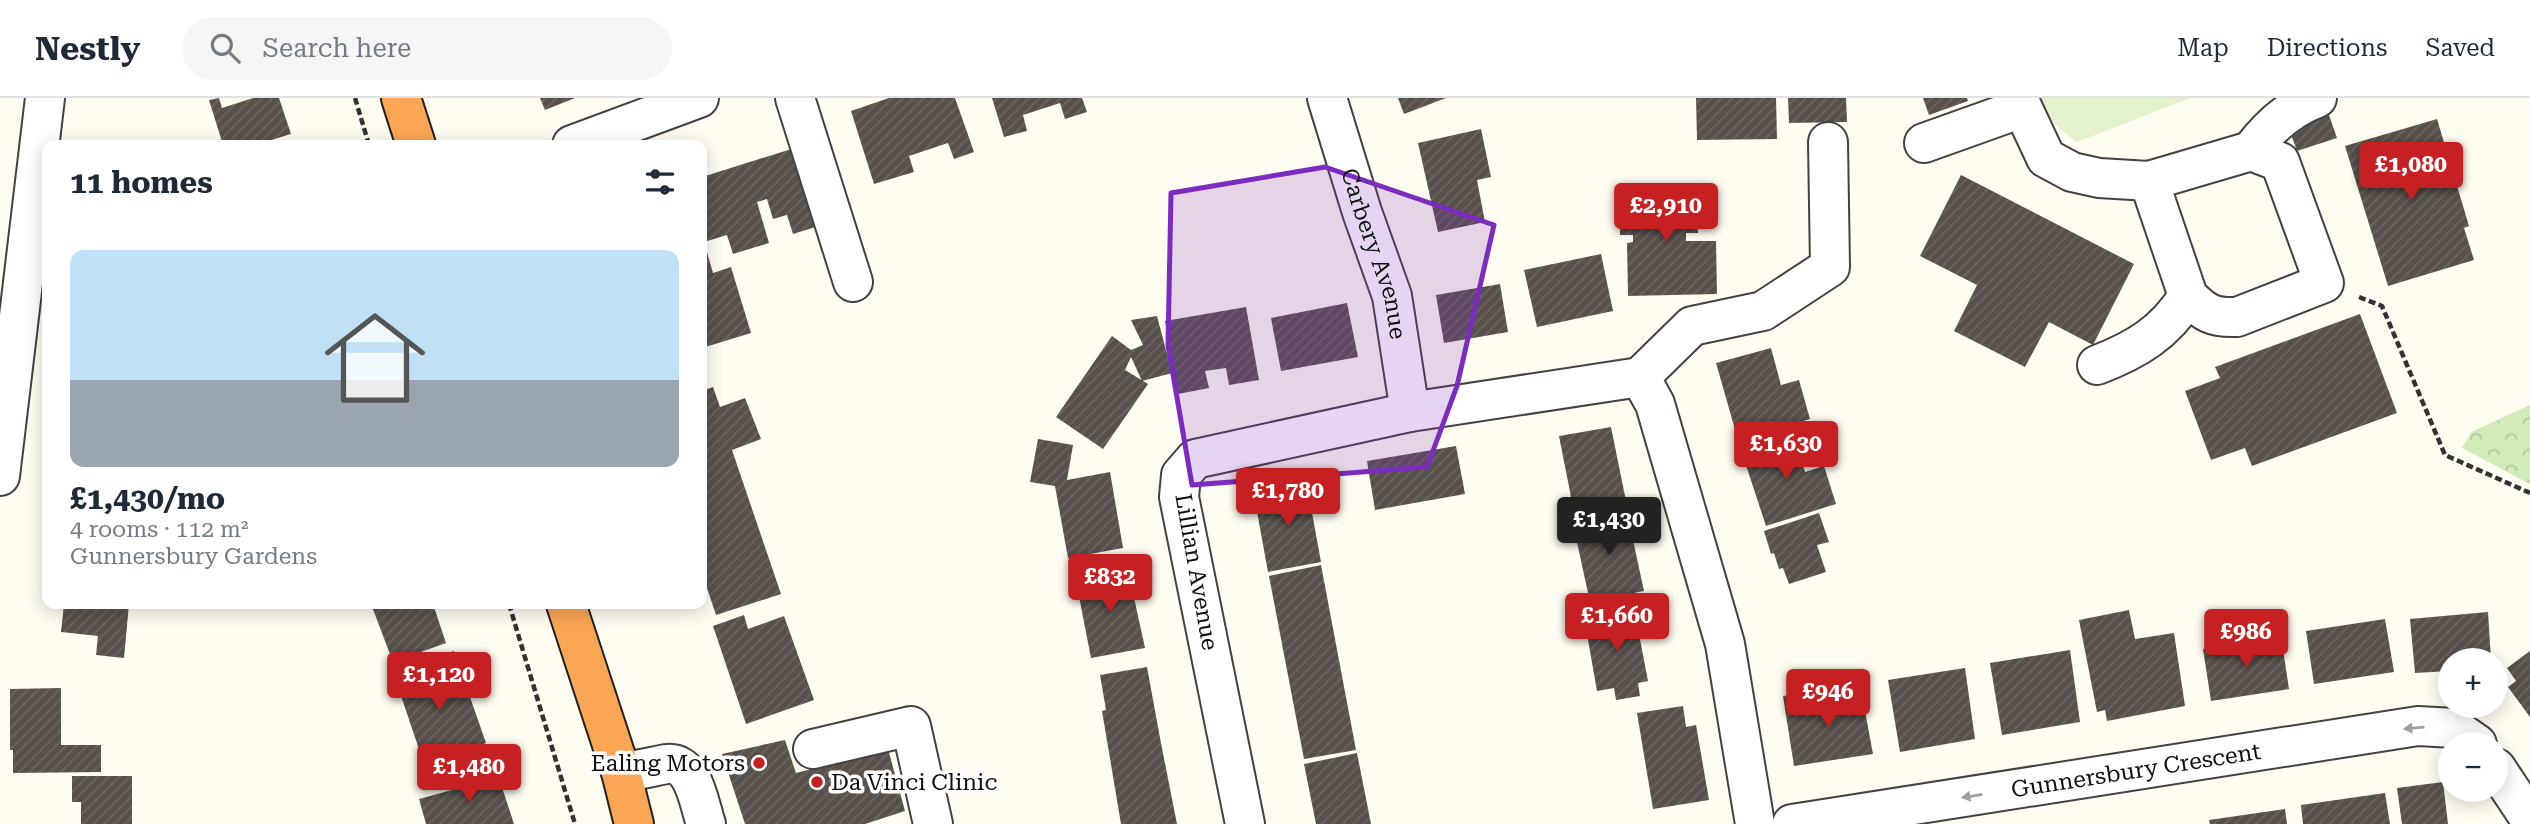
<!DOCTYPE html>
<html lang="en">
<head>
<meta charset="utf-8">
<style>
  :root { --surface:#fff; --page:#f6f6f7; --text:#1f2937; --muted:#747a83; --line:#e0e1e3; --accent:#c62022 }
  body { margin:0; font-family:"Roboto Serif",serif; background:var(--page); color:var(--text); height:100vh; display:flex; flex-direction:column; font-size:26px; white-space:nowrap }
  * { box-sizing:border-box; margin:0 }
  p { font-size:23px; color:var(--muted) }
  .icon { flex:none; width:38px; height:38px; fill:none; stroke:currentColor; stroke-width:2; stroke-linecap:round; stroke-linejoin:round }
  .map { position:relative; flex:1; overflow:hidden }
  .sheet { position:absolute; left:42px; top:42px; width:665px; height:469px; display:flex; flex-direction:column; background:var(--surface); border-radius:14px; box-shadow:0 4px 18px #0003 }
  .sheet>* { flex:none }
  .buttons { position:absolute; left:2438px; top:550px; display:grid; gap:14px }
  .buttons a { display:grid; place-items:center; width:70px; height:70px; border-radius:50%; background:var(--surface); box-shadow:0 4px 18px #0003; font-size:35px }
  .price { position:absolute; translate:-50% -60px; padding:0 16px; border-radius:7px; background:var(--accent); color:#fff; font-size:23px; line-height:46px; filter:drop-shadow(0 2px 4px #0008) }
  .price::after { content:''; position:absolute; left:50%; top:42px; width:21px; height:16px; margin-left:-10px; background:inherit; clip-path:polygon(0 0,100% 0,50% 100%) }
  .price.on { background:#222; color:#fff }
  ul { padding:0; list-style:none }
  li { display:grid; align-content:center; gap:14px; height:371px; padding:0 28px }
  li span { display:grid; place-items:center; height:217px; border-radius:14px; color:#555 }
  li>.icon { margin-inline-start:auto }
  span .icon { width:126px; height:126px; fill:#fffc; stroke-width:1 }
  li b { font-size:30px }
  h2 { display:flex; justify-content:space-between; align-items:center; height:84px; padding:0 28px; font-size:30px }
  header { display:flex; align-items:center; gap:42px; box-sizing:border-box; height:98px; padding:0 35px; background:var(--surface); border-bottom:2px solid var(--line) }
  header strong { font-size:33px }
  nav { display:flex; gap:38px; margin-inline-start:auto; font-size:24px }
  .search { width:490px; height:63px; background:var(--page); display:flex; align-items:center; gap:18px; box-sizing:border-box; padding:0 24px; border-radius:38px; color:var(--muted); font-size:26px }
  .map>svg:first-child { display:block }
</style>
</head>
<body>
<header>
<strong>Nestly</strong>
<div class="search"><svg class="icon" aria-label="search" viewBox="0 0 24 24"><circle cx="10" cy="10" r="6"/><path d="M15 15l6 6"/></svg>Search here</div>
<nav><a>Map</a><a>Directions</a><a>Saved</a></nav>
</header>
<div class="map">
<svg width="2530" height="726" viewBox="0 0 2530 726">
  <defs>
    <pattern id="park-crowns" width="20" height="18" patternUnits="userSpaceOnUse" patternTransform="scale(1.75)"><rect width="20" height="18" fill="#d1ecb8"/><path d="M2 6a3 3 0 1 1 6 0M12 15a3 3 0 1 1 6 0" fill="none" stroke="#b2c99d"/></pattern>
    <pattern id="building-hatch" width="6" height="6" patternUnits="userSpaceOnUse" patternTransform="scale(1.75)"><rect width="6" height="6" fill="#58504b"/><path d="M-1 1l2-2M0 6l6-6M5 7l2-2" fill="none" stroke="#6b6561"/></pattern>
  </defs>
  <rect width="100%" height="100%" fill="#fffdf1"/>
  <polygon fill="url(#park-crowns)" points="2530,307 2530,386 2462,350 2471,334"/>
  <path fill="#e3f2cb" d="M2037,0h153l-113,44c-17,-12 -31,-25 -40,-44z"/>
  <g fill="url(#building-hatch)">
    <polygon points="219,0 222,10 253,0 279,0 291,36 255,47 223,47 209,2"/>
    <polygon points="540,0 575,0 545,12"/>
    <polygon points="889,0 955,0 974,54 954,61 948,45 909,58 914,74 874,86 851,13"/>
    <polygon points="992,0 1082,0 1087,14 1065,21 1060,5 1023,17 1027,33 1004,39"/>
    <polygon points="1398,0 1446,0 1404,16"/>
    <polygon points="1696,0 1776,0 1777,41 1697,42"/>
    <polygon points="1788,0 1846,0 1847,24 1789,25"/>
    <polygon points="1923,0 1967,0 1968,3 1929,17"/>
    <polygon points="2329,17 2337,40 2297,53 2289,31"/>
    <polygon points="2437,21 2469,128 2464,130 2474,162 2388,188 2345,48"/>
    <polygon points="1481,31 1491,79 1477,82 1485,124 1438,134 1418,45"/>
    <polygon points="801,48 825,126 793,136 787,117 773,121 767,101 757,104 769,145 733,156 727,137 704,144 713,175 731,169 751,235 702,250 702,79"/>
    <polygon points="1961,77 2134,166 2093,247 2049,224 2025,269 1954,233 1977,187 1920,158"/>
    <polygon points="1697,88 1698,135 1686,135 1686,143 1716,143 1717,196 1628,198 1627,145 1633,144 1633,137 1620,137 1619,89"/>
    <polygon points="1601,156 1613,213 1537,229 1524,172"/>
    <polygon points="1500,186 1508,234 1444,245 1436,197"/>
    <polygon points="1347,205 1358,259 1281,273 1271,220"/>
    <polygon points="1246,209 1259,282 1229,287 1226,270 1205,273 1209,290 1178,296 1165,223"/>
    <polygon points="2360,216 2397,315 2252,368 2245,350 2211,362 2185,293 2220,280 2215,269"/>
    <polygon points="1157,218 1172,275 1142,283 1131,259 1125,272 1148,286 1103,351 1056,319 1112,238 1131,252 1143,247 1131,222"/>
    <polygon points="1771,250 1781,287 1799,282 1810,321 1738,342 1716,265"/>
    <polygon points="713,289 720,309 745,300 761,341 732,352 781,496 716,517 702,475 702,293"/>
    <polygon points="1611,329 1626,403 1574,414 1559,338"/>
    <polygon points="1794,337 1805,374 1824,368 1836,406 1766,428 1741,352"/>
    <polygon points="1038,341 1073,347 1067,382 1110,374 1123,450 1068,460 1055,388 1030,384"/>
    <polygon points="1456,348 1465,396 1375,412 1367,363"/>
    <polygon points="1307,387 1321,464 1268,474 1254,397"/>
    <polygon points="1627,414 1644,493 1590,504 1573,426"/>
    <polygon points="1819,415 1829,444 1817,447 1826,474 1789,486 1783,470 1779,471 1774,455 1771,456 1764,433"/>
    <polygon points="1321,467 1356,652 1304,661 1269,478"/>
    <polygon points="1128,472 1145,550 1091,560 1076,483"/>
    <polygon points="64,506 129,506 124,560 96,557 98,538 61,534"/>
    <polygon points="371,506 433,506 446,545 393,564"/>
    <polygon points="1634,510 1648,583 1638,585 1640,598 1616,602 1614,590 1597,593 1584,519"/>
    <polygon points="2129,512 2135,541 2174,535 2185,608 2107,623 2105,612 2097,614 2079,522"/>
    <polygon points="2488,514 2491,562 2450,562 2450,573 2415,575 2410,521"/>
    <polygon points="744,517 748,531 784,518 814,602 746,626 713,528"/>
    <polygon points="2385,521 2394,574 2314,586 2306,533"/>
    <polygon points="2281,538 2289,591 2211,603 2203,551"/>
    <polygon points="2070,552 2080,624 2002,637 1990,565"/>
    <polygon points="454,553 486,645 451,657 456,672 429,681 393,574"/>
    <polygon points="2530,553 2530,619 2508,589 2516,583 2507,570"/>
    <polygon points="1147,569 1160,640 1177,726 1121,726 1102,613 1106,612 1100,577"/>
    <polygon points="1965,570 1975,641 1900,654 1888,582"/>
    <polygon points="1860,586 1873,656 1794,668 1783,598 1803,595 1806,611 1822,609 1843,605 1840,589"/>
    <polygon points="61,590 61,647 101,647 101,674 13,675 13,652 10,652 10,591"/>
    <polygon points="1683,608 1686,629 1696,627 1709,702 1653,711 1637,615"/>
    <polygon points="785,642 796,675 888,651 905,713 865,726 745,726 722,656"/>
    <polygon points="1357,655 1371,726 1316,726 1304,666"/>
    <polygon points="488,673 493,688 501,686 514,726 426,726 419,701 459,690 455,683"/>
    <polygon points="72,678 132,678 132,726 81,726 81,704 72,704"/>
    <polygon points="2443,684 2448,726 2402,726 2397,690"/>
    <polygon points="2385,695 2390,726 2303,726 2301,707"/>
    <polygon points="2285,711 2287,726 2210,726 2209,722"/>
  </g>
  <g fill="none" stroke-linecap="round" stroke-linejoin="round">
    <defs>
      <g id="minor">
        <polyline points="795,0 853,184"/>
        <path id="s1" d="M1327,0l35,114 30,84 18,116"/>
        <path d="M2018,0l28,60 26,14 27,6 50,3 102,-30 29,11 44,121 -87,34c-24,1 -33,-4 -49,-21l-39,-115"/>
        <polyline points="1924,45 2022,10"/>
        <polyline points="572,47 699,0"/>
        <path d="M2251,53c17,-23 38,-43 66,-53"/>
        <path d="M2097,267c39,-15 68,-32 91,-69"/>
        <polyline points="1640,279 1692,228 1763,213 1830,169 1828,44"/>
        <polyline points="0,378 45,0"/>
        <polyline points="813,651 911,628 933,726"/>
        <polyline points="2496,670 2530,721"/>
        <path d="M621,674c15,-1 30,-5 45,-8 28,-4 33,40 40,60"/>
        <polyline points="1245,726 1179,399 1181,377 1195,361 1410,314 1640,279 1655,306 1725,546 1755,726"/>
        <path id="s2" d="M1792,726l626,-98 36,2 23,16"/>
      </g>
      <g id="highway">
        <polyline points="401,0 416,47"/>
        <polyline points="566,506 621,674 634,726"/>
      </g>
    </defs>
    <use href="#minor" stroke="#424242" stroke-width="42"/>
    <use href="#highway" stroke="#202020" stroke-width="42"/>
    <g stroke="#313131" stroke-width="4.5" stroke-dasharray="7 3.5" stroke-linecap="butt">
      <polyline points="355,0 369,47"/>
      <polyline points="2359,199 2382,208 2445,357 2530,395"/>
      <polyline points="509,506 575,726"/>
    </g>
    <use href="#minor" stroke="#fff" stroke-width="38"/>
    <use href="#highway" stroke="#faa654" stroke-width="38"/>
  </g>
  <defs><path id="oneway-solid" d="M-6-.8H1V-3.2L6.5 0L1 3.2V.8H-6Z" transform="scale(1.75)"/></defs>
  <g fill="#9f9f9f">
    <use href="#oneway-solid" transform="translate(2414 630) rotate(175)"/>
    <use href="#oneway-solid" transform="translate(1972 698) rotate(171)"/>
  </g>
  <path fill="#7b2cbf" fill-opacity="0.2" stroke="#7b2cbf" stroke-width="5" stroke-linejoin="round" d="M1325,69l169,58 -37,161 -30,81 -235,18 -24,-140 3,-152z"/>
  <g fill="#c62022" stroke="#fff" stroke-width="2.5">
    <circle cx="759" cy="665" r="7"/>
    <circle cx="817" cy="684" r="7"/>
  </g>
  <g text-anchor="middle" stroke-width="7" stroke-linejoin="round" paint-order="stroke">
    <g font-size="23" fill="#0f0f0f" stroke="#fff">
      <text dy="8" stroke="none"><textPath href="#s1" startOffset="163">Carbery Avenue</textPath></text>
      <text transform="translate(1197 474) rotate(80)" y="8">Lillian Avenue</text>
      <text dy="8" stroke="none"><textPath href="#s2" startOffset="348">Gunnersbury Crescent</textPath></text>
    </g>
    <g font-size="23" fill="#0f0f0f" stroke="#fff" text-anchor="end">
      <text x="745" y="673">Ealing Motors</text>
      <text x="831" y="692" text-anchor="start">Da Vinci Clinic</text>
    </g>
  </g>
</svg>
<div class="buttons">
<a>+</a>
<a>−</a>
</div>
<b class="price" style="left:2411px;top:104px">£1,080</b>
<b class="price" style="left:1666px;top:145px">£2,910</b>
<b class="price" style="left:1786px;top:383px">£1,630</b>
<b class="price" style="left:1288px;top:430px">£1,780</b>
<b class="price on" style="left:1609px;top:459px">£1,430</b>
<b class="price" style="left:1110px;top:516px">£832</b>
<b class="price" style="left:1617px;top:555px">£1,660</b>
<b class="price" style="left:2246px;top:571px">£986</b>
<b class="price" style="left:439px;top:614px">£1,120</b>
<b class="price" style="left:1828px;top:631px">£946</b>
<b class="price" style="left:469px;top:706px">£1,480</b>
<section class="sheet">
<h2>11 homes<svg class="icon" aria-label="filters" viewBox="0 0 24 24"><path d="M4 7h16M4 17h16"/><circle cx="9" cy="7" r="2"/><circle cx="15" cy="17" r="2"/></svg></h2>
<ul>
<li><span style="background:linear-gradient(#bfe0f5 60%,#9aa5b1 0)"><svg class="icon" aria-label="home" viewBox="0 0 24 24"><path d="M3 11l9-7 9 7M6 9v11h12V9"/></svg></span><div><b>£1,430/mo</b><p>4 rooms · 112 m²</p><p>Gunnersbury Gardens</p></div></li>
</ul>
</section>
</div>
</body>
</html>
